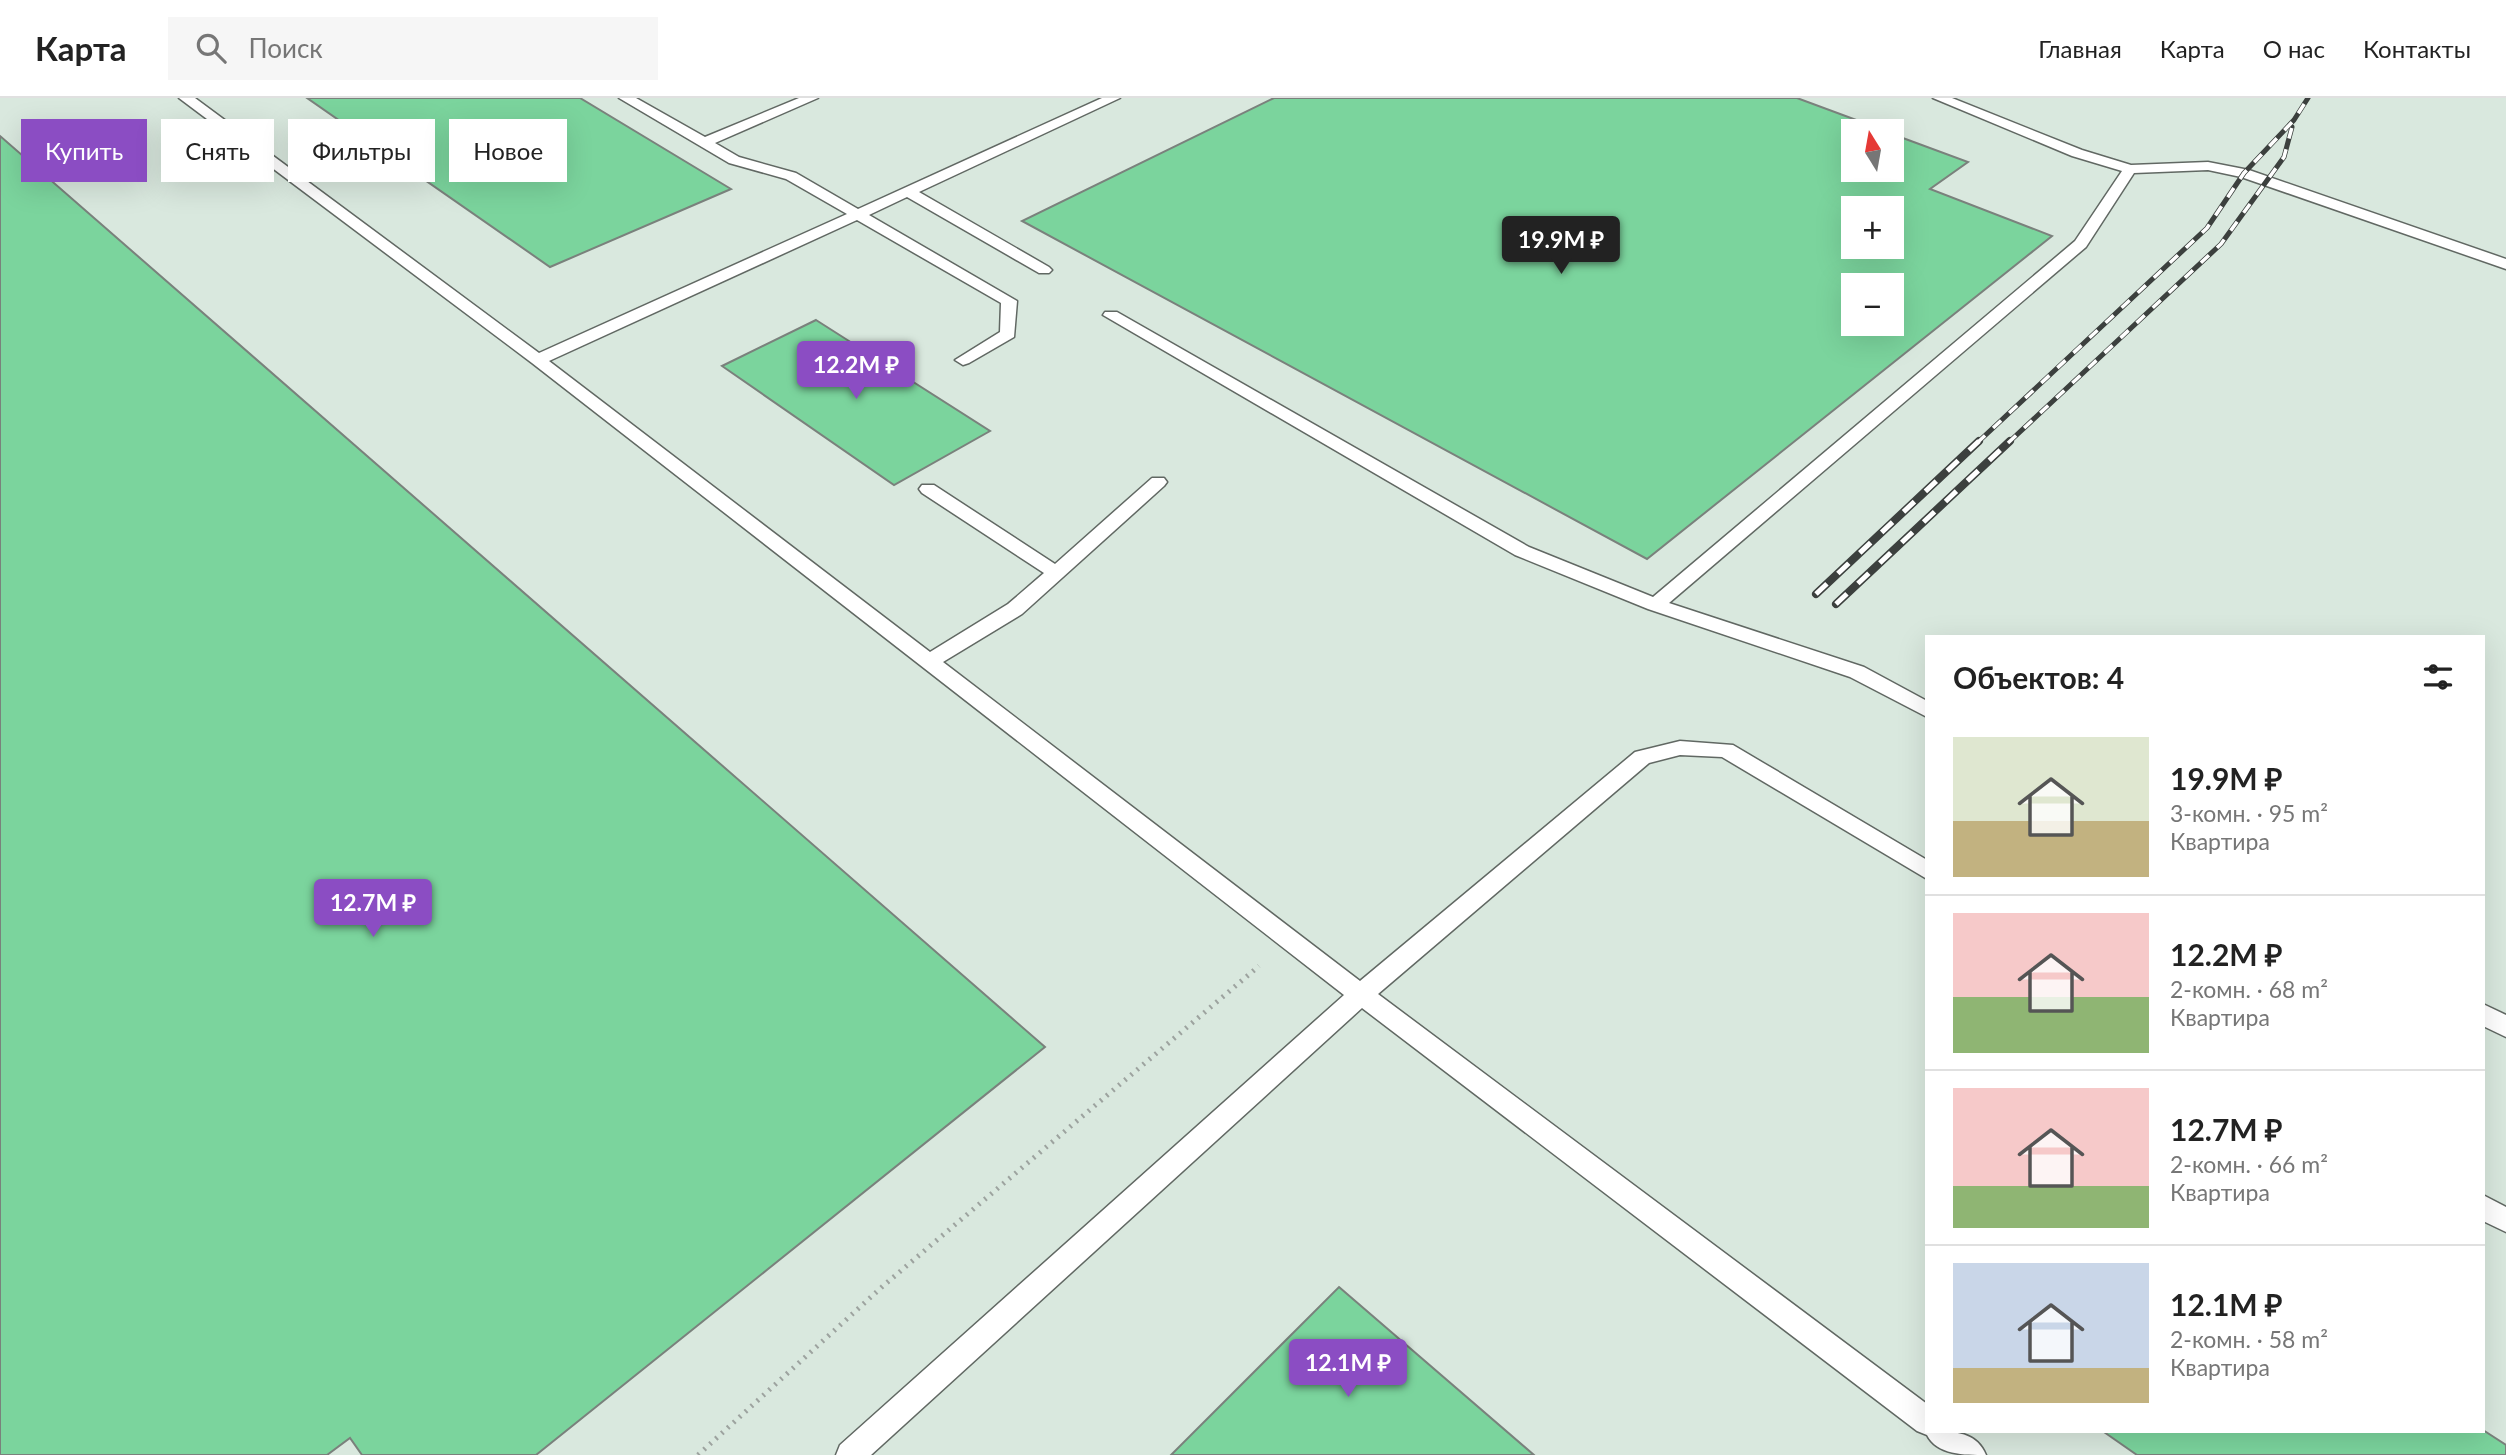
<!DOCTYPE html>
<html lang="ru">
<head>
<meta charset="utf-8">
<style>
  :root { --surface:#fff; --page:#f6f6f6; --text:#222; --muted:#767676; --line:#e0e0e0; --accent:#8b4dc3 }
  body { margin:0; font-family:Lato,sans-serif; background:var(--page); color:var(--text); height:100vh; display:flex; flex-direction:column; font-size:26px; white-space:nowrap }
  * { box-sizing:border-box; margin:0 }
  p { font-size:23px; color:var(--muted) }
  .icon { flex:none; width:38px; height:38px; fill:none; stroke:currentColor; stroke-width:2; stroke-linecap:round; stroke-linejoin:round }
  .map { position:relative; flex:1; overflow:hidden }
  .drawer { position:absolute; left:1925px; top:537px; width:560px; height:798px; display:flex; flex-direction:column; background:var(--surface); border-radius:0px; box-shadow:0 7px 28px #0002 }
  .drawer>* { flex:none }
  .hud { position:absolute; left:21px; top:21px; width:665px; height:63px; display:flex; gap:14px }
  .needle { width:46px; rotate:349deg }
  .buttons { position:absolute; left:1841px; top:21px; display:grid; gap:14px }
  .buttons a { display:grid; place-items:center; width:63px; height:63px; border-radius:0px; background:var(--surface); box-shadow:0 7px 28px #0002; font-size:35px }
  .price { position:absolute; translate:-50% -60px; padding:0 16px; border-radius:7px; background:var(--accent); color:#fff; font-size:23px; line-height:46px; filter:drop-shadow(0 2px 4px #0008) }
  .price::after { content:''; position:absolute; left:50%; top:42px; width:21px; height:16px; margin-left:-10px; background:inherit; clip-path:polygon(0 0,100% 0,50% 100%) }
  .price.on { background:#222; color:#fff }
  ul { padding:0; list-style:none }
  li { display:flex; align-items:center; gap:21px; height:175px; padding:0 28px }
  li+li { border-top:2px solid var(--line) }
  li span { display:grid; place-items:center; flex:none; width:196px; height:140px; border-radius:0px; color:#555 }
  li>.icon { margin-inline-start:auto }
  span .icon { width:84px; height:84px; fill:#fffc; stroke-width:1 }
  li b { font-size:30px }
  h2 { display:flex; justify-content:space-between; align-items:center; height:84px; padding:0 28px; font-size:30px }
  .chip { padding:0 24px; border-radius:0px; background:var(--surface); box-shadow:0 7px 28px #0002; font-size:24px; line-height:63px }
  .chip.on { background:var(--accent); color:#fff }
  header { display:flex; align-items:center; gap:42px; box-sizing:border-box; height:98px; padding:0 35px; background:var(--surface); border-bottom:2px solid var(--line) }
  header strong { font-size:33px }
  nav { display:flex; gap:38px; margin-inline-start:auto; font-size:24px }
  .search { width:490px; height:63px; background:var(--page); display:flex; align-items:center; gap:18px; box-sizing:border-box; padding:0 24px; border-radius:0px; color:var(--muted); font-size:26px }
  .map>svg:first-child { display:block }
</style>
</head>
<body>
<header>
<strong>Карта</strong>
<div class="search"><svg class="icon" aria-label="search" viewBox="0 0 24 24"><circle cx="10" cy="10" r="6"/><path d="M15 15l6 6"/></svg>Поиск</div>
<nav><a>Главная</a><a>Карта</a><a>О нас</a><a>Контакты</a></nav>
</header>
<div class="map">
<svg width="2506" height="1357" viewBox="0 0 2506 1357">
  <rect width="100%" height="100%" fill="#eaf2ed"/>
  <path fill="#d9e8de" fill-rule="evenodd" d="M0,0h2506v1357h-2506zM1853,33h39v39h-39zM1853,110h39v39h-39zM1853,187h39v39h-39zM1927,539h556v795h-556z"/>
  <g fill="#7bd49d" stroke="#7a817c" stroke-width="2" fill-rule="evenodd">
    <polygon points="307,0 580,0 731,91 550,169"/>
    <path d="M1274,0h523l89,33h-33v39h39v-36l76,28 -38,27 122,47 -405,323 -625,-338zM1853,110h39v39h-39zM1853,187h39v39h-39z"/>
    <polygon points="0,38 1045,949 536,1357 362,1357 350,1340 327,1357 0,1357"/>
    <polygon points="816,222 990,333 894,387 722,268"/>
    <polygon points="1339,1189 1534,1357 1171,1357"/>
    <polygon points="2483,1332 2506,1347 2506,1357 2137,1357 2104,1334"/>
  </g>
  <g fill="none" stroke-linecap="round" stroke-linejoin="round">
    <defs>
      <g id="lane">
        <path d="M179,0h16l344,255 308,-139 -61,-35 -57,-16 -110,-65h17l69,39 94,-39h19l-103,45 24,14 57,16 62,36 244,-111h18l-201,94 130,75 3,3 -3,3h-10l-132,-76 -38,18 148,86 -3,36 -45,26 -6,2 -8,-5 45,-28 1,-29 -144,-83 -308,141 381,291 78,-48 36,-31 -122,-80 -3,-4 3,-4h12l121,79 97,-86h12l3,4 -3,4 -142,128 -79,48 417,319 275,-229 45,-11 53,4 194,115v19l-205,-122 -42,-2 -31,8 -271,231 549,410v28c24,0 48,-3 59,23 -22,0 -49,0 -59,-20l-10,-4 -555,-423 -491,447h-35l4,-10 504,-450 -812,-632z"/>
        <polygon points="1933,0 1952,0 2082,52 2131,67 2208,64 2249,72 2506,161 2506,171 2241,79 2208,72 2134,75 2086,149 1669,505 1864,569 1927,603 1927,619 1850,579 1648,511 1515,457 1103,217 1105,214 1117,214 1529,449 1653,499 2075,143 2122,73 2072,58"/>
        <polygon points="2483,906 2506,917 2506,939 2483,928"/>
        <polygon points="2483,1097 2506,1109 2506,1134 2483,1123"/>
      </g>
    </defs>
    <use href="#lane" stroke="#616863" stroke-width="3"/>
    <polyline stroke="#9da39f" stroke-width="5" stroke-dasharray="2 6" stroke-linecap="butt" points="698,1357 883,1188 1259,868"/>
    <use href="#lane" fill="#fff" fill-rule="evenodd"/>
    <defs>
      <g id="rail-far1">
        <polyline points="1977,345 2207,130 2244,75 2294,22 2308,0"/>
        <polyline points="2008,345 2221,146 2284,59 2292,29"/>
      </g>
      <g id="rail">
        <polyline points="1816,496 1979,343"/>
        <polyline points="1836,506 2010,343"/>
      </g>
    </defs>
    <use href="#rail-far1" stroke="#3c403e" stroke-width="5"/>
    <use href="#rail" stroke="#3c403e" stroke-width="8"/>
    <use href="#rail-far1" stroke="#fff" stroke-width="3.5" stroke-dasharray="11" stroke-linecap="butt"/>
    <use href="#rail" stroke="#fff" stroke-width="5" stroke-dasharray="15" stroke-linecap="butt"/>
  </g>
</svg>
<div class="buttons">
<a><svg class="needle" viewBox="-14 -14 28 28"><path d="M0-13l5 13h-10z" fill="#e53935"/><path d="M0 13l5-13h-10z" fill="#767676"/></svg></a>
<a>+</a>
<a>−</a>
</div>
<b class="price on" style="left:1561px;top:178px">19.9M ₽</b>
<b class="price" style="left:856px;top:303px">12.2M ₽</b>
<b class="price" style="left:373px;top:841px">12.7M ₽</b>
<b class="price" style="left:1348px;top:1301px">12.1M ₽</b>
<div class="hud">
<a class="chip on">Купить</a>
<a class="chip">Снять</a>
<a class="chip">Фильтры</a>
<a class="chip">Новое</a>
</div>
<section class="drawer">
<h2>Объектов: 4<svg class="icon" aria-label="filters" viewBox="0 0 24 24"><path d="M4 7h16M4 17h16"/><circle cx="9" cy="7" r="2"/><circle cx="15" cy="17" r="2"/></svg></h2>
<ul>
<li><span style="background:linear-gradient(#dfe7d0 60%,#c2b280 0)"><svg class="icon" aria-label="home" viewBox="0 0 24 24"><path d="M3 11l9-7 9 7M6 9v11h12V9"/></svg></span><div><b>19.9M ₽</b><p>3-комн. · 95 m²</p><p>Квартира</p></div></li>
<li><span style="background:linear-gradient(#f6c9c9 60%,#8fb573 0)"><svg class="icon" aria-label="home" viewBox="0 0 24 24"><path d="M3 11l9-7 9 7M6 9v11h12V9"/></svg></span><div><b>12.2M ₽</b><p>2-комн. · 68 m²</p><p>Квартира</p></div></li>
<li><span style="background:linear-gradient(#f6c9c9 70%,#8fb573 0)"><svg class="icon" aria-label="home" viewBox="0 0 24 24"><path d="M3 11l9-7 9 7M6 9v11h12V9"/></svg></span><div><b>12.7M ₽</b><p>2-комн. · 66 m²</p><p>Квартира</p></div></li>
<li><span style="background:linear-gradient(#c9d6e8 75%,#c2b280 0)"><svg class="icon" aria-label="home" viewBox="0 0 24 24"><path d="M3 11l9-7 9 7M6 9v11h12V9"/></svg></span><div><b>12.1M ₽</b><p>2-комн. · 58 m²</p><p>Квартира</p></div></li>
</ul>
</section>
</div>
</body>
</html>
